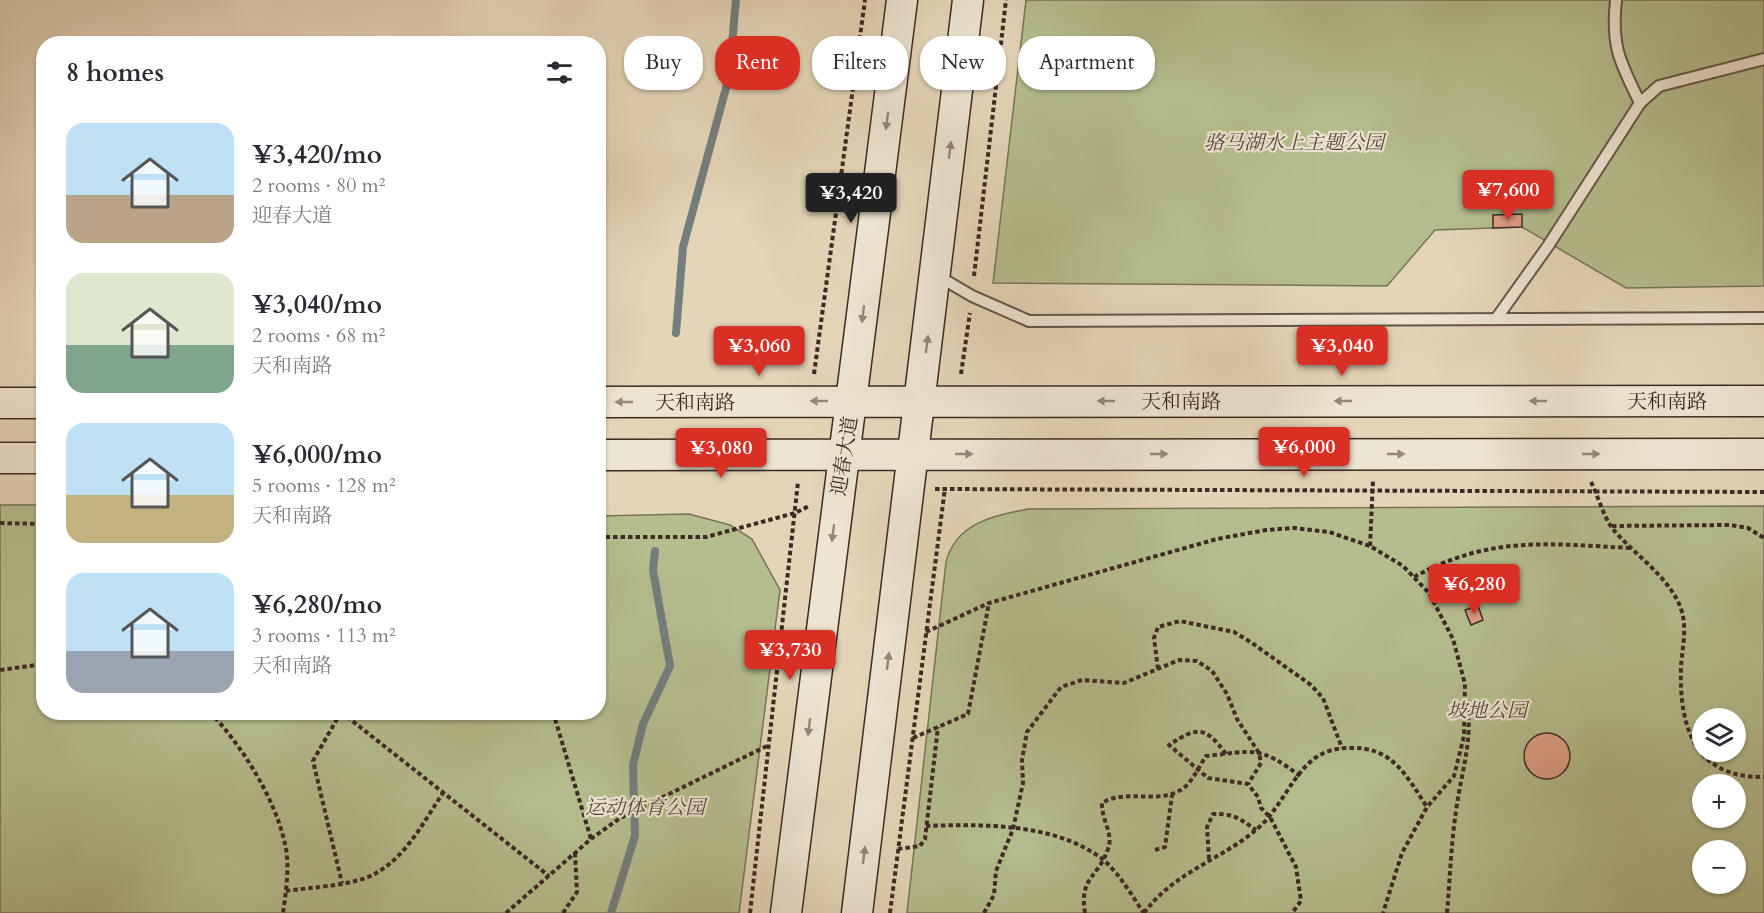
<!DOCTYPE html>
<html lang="en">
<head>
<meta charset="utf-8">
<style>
  :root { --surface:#fff; --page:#f2f2f3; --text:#2b2b33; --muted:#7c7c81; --accent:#d93025 }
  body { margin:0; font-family:Cardo,"Noto Serif SC",serif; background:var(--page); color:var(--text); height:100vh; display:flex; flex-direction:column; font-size:22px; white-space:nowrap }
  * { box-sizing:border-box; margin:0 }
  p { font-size:20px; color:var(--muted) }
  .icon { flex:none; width:33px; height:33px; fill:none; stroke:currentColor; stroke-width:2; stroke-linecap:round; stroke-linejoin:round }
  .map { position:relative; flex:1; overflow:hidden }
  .drawer { position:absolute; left:36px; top:36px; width:570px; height:684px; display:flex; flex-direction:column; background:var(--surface); border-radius:24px; box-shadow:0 2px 4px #0004 }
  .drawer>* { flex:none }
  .top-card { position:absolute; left:624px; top:36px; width:570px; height:54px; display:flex; gap:12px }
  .fabs { position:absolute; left:1692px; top:708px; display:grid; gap:12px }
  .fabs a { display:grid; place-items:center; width:54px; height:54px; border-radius:50%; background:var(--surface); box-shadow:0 2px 4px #0004; font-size:30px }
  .price { position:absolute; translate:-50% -51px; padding:0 14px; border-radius:6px; background:var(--accent); color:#fff; font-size:20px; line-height:39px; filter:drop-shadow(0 2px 3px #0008) }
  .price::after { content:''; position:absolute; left:50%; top:36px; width:18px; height:14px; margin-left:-9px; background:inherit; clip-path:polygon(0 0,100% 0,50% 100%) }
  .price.on { background:#222; color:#fff }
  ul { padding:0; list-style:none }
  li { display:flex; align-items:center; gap:18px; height:150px; padding:0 30px }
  li span { display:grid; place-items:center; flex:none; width:168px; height:120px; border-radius:18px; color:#555 }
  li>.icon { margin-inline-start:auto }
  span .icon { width:72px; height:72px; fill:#fffc; stroke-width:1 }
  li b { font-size:26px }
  h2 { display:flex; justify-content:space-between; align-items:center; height:72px; padding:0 30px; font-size:26px }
  .chip { padding:0 21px; border-radius:24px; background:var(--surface); box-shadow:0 2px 4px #0004; font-size:21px; line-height:54px }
  .chip.on { background:var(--accent); color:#fff }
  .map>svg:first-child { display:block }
</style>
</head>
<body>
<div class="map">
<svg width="1764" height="913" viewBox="0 0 1764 913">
  <rect width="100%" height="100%" fill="#e4d5b8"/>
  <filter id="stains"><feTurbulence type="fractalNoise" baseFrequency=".00333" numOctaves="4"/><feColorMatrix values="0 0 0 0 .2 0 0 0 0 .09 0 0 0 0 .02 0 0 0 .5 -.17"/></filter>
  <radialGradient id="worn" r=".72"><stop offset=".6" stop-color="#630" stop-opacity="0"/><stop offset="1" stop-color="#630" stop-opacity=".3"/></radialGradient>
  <g fill="#b5bd8e" stroke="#787459" stroke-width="1.5" fill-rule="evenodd">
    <polygon points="1026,0 1764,0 1764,286 1626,288 1522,227 1435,230 1387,286 993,283"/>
    <polygon points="0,505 43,505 44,712 598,712 599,516 689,514 730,525 752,539 780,590 739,913 0,913"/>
    <path d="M1764,506v407h-857l39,-351c10,-39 48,-47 83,-53zM1702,718h34v34h-34zM1702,784h34v34h-34zM1702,850h34v34h-34z"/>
  </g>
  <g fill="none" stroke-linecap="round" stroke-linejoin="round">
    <g stroke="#747e7e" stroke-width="8">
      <polyline points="676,333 683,247 729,77 736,0"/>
      <polyline points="611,913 635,836 633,765 643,724 670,666 653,570 655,551"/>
    </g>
  </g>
  <g fill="#e19f87" stroke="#3c2a24" stroke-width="1.5">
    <polygon points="1522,214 1522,227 1493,228 1493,215"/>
    <polygon points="1478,606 1483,620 1471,625 1465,610"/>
    <circle cx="1547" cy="756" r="23"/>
  </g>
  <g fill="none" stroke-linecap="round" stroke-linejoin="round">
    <defs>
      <g id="lane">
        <path d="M1616,0c-5,47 4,62 24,103"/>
        <polyline points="938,276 972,296 1029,321 1764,318"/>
        <polyline points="1496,319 1548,246 1640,103 1659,86 1764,59"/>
      </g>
      <g id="secondary">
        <polyline points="598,402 1764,401"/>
        <polyline points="0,403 44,403"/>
        <polyline points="598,455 1764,454"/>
        <polyline points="0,458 44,458"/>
        <polyline points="786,913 902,0"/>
        <polyline points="857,913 968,0"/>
      </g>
    </defs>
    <use href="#lane" stroke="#665549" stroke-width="14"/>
    <use href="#secondary" stroke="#3c2a24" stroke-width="33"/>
    <g stroke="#3c2a24" stroke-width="4" stroke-dasharray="4.5 3" stroke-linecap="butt">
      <polyline points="974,276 1006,0"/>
      <polyline points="814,374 865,0"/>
      <polyline points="961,374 970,313"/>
      <path d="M1591,482c7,14 12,33 21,46 22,27 60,50 70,84 5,17 0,38 -1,55 -2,61 14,111 83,110"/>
      <polyline points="935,489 1764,492"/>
      <polyline points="0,523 44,524"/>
      <polyline points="1612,526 1730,525 1748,528 1764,538"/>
      <polyline points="598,537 706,537 795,513 809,506"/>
      <polyline points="1370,546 1373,481"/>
      <path d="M1414,577c77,-42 133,-33 217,-29"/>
      <polyline points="926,632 989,603 1217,539 1266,530 1294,528 1329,532 1370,546 1403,566 1429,593 1453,639 1465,684 1464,736 1454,776 1427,807 1402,853 1383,913"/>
      <polyline points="1158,669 1154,638 1158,627 1180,621 1234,632 1252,643 1311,685 1323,698 1342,748"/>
      <polyline points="0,670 44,664"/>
      <path d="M210,712c32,34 65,86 75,132 5,21 1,48 -2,69"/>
      <polyline points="341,712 549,876"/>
      <polyline points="341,712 313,761 342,883"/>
      <polyline points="553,712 591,839"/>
      <polyline points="214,717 219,712"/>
      <polyline points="913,738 968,714 989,603"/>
      <path d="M1226,754c-21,-28 -28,-28 -57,-9l39,33 40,6 10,13 3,11 9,9 26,50 5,34 -9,12"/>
      <path d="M926,826c56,-2 128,-3 175,32 18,14 30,37 43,55"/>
      <polyline points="898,849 920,846 925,839 938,727"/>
      <polyline points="1155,850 1165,847 1172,795"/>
      <path d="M1209,859l-2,-32 6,-13c19,-1 28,5 43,16"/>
      <path d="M286,891c26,-4 70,-5 92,-19 30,-18 46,-51 65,-79"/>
      <polyline points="506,913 591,839 620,818 769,745"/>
      <polyline points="563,913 577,892 575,853"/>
      <polyline points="750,913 798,482"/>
      <polyline points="890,913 945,488"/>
      <polyline points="984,913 994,895 996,871 1013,829 1023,783 1022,760 1027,732 1061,687 1082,680 1124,683 1179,660 1197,661 1212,671 1227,694 1237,719 1259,753 1261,763 1248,784"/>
      <path d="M1085,913c-6,-36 13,-35 23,-64 6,-15 -7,-30 -6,-46 26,-16 63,5 86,-19 7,-8 12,-19 18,-28 48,-5 53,-11 94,20"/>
      <path d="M1144,913c30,-41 77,-53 113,-84 23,-19 34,-53 58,-71 10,-7 22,-10 34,-10 43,-2 57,27 78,59"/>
      <path d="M1447,913c3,-34 4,-68 9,-102 6,-44 17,-67 11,-114"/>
    </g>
    <use href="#lane" stroke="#ede4d1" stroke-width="10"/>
    <use href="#secondary" stroke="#ede4d1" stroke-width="30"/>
  </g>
  <defs><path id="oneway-solid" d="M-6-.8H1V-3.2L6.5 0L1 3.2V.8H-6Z" transform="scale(1.5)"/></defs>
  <g fill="#94877a">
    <use href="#oneway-solid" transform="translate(887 121) rotate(97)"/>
    <use href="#oneway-solid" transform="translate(950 150) rotate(-83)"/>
    <use href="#oneway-solid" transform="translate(863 314) rotate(97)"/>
    <use href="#oneway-solid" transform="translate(927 344) rotate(-83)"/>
    <use href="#oneway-solid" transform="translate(819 401) rotate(180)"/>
    <use href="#oneway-solid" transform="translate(1106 401) rotate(180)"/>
    <use href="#oneway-solid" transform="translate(1343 401) rotate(180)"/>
    <use href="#oneway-solid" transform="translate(1538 401) rotate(180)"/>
    <use href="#oneway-solid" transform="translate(624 402) rotate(180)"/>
    <use href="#oneway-solid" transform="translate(964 454)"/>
    <use href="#oneway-solid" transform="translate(1159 454)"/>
    <use href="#oneway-solid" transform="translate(1396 454)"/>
    <use href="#oneway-solid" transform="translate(1591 454)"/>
    <use href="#oneway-solid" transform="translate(833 533) rotate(97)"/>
    <use href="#oneway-solid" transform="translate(888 661) rotate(-83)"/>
    <use href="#oneway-solid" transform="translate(809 727) rotate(97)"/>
    <use href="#oneway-solid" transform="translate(864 855) rotate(-83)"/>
  </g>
  <g text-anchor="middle" stroke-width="4.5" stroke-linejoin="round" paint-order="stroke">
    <g font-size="20" font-style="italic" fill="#544739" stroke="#ede4d1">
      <text x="1294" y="149">骆马湖水上主题公园</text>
      <text x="1487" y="717">坡地公园</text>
      <text x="645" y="814">运动体育公园</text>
    </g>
    <g font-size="20" fill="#3c2a24" stroke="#ede4d1">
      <text x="1181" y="408">天和南路</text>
      <text x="1667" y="408">天和南路</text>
      <text x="695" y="409">天和南路</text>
      <text transform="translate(844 456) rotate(-81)" y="7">迎春大道</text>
    </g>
  </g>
  <rect width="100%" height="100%" filter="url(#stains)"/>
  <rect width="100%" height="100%" fill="url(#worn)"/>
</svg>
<div class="fabs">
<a><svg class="icon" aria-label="layers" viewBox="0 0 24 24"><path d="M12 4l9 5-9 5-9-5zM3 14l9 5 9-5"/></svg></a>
<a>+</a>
<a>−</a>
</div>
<b class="price" style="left:1508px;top:221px">¥7,600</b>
<b class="price on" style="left:851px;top:224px">¥3,420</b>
<b class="price" style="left:759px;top:377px">¥3,060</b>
<b class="price" style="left:1342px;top:377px">¥3,040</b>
<b class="price" style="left:1304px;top:478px">¥6,000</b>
<b class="price" style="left:721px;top:479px">¥3,080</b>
<b class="price" style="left:1474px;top:615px">¥6,280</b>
<b class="price" style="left:790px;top:681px">¥3,730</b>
<div class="top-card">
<a class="chip">Buy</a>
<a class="chip on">Rent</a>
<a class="chip">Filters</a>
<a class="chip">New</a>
<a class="chip">Apartment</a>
</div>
<section class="drawer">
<h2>8 homes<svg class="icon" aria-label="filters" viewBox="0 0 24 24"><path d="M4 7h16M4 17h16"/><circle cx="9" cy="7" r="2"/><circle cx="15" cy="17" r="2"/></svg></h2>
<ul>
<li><span style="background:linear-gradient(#bfe0f5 60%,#b9a48a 0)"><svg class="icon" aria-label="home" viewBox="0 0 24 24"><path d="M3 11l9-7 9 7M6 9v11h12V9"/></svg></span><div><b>¥3,420/mo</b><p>2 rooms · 80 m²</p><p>迎春大道</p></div></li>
<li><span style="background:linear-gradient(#dfe7d0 60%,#7fa58c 0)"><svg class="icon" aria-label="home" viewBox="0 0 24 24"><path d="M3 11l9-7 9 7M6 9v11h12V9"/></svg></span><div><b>¥3,040/mo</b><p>2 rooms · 68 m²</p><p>天和南路</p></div></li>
<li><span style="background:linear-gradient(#bfe0f5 60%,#c2b280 0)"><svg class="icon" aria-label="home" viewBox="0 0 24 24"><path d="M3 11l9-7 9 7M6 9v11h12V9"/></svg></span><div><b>¥6,000/mo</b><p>5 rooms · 128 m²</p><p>天和南路</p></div></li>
<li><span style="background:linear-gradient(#bfe0f5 65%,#9aa5b1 0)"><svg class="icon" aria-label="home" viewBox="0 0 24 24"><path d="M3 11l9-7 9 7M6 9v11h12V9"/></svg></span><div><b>¥6,280/mo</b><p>3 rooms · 113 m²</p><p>天和南路</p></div></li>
</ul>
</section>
</div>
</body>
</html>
